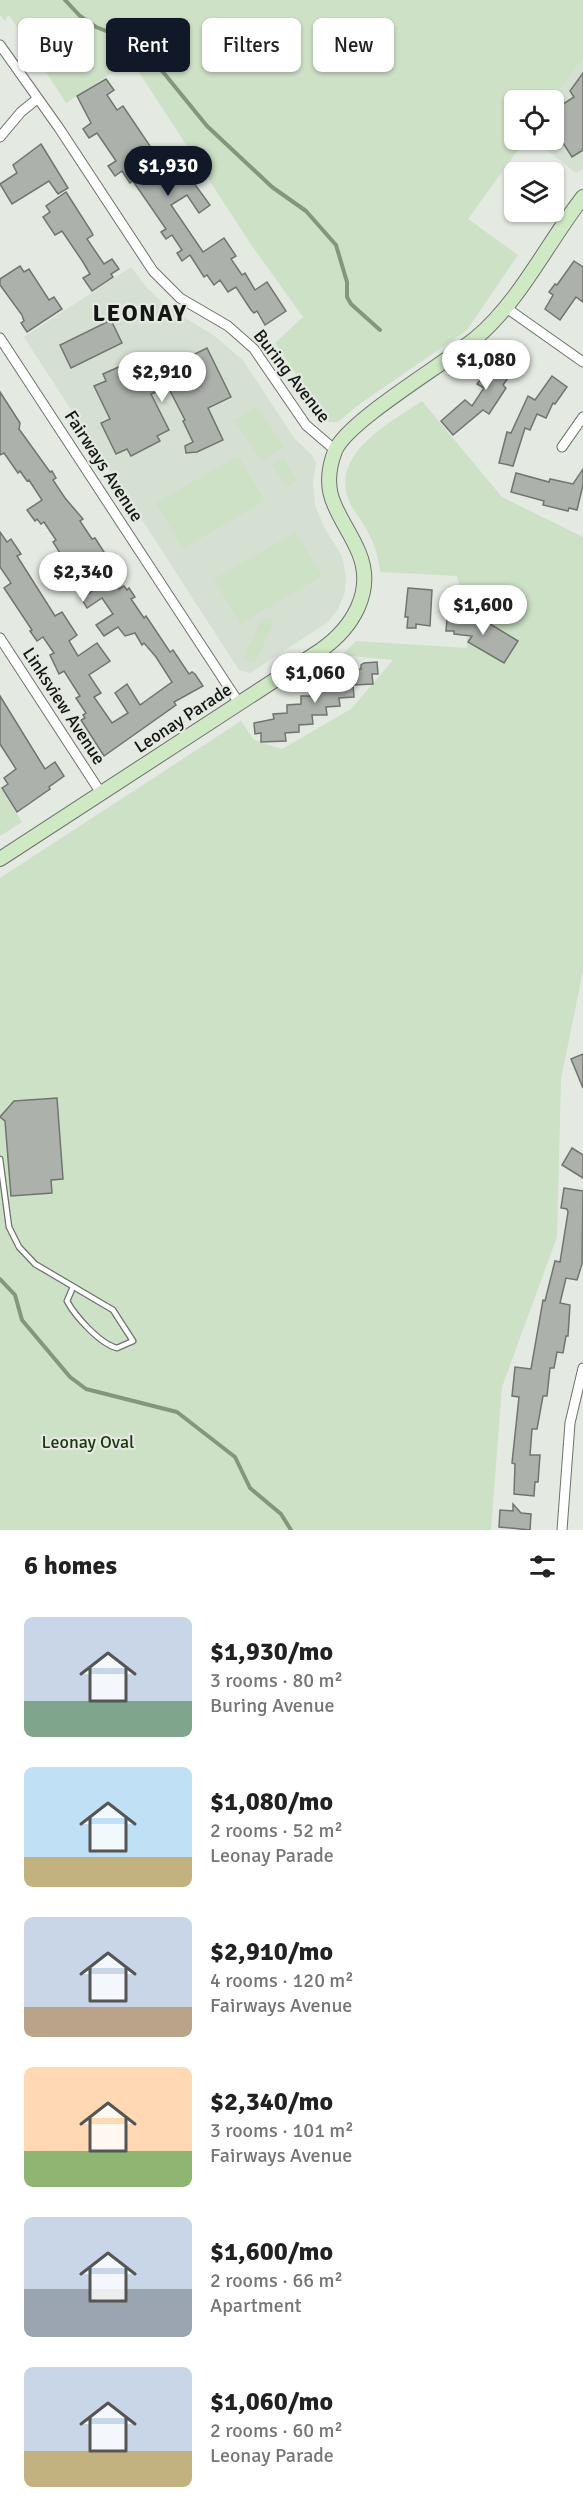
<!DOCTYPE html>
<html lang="en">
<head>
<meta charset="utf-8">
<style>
  :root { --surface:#fff; --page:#f2f2f2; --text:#222; --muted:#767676; --accent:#111827 }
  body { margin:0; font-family:Signika,sans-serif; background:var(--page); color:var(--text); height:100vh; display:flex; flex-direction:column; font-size:22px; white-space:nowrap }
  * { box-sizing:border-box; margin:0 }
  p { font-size:20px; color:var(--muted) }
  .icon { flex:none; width:33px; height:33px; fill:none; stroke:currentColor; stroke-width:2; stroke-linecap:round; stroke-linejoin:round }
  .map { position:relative; height:1530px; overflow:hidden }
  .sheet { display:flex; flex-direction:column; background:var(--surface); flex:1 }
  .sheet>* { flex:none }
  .banner { position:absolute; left:18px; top:18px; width:548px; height:54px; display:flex; gap:12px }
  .buttons { position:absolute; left:504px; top:90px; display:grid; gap:12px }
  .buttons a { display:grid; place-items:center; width:60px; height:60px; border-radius:9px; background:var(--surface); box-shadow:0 2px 4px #0004; font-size:30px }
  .price { position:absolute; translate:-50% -51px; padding:0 14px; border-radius:21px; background:#fff; color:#222; font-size:20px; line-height:39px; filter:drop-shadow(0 2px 3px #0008) }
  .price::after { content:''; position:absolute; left:50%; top:36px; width:18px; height:14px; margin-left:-9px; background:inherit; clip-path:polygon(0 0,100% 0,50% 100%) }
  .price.current { background:var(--accent); color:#fff }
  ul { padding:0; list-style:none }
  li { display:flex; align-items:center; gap:18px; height:150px; padding:0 24px }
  li span { display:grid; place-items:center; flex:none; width:168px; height:120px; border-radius:9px; color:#555 }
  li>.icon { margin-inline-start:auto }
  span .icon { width:72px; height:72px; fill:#fffc; stroke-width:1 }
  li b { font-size:26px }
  h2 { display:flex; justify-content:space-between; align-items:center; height:72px; padding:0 24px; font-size:26px }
  .tag { padding:0 21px; border-radius:9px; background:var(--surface); box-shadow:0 2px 4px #0004; font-size:21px; line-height:54px }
  .tag.current { background:var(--accent); color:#fff }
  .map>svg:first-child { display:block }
</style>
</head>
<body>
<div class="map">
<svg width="583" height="1530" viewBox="0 0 583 1530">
  <rect width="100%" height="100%" fill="#e4e9e2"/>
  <g fill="#d5dfd2">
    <polygon points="583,61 583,169 576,173 534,140 554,140 553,100 578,65"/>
    <polygon points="131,267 148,289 167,307 213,335 243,360 294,438 311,454 316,463 313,481 315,505 324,527 342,556 346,576 345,592 338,609 328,622 250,673 239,670 24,337"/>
  </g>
  <g fill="#cde1c6">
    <polygon points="0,0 583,0 583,61 578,65 553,100 514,100 514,140 525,140 468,219 518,255 467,330 357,406 338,422 329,422 275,343 303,317 252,246 131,60 66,103 11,18 8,15 5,21 0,15"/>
    <path d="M422,401l80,96 81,40v434l-22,108 -4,158 -55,150 -11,143h-491v-652l241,-157 13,19 28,9 69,-40 42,-49 -51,-5 14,-14 111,7v-31l-10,-41 -77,-4c-2,-24 -11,-40 -24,-59 -37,-54 31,-88 66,-112z"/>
    <polygon points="257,406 284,447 262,462 234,420"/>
    <polygon points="238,456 265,501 183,548 156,503"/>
    <polygon points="283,458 297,480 287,487 272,465"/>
    <polygon points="296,532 322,576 240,624 214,579"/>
    <polygon points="263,616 274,621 255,663 243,658"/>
    <polygon points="0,787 22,822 0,836"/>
  </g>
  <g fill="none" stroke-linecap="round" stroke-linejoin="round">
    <g stroke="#83987b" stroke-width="4">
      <polyline points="65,0 80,16 96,27 134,42 163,72 207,126 272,187 306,211 336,245 347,282 347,297 351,304 380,330"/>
      <polyline points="0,1279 15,1295 22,1320 70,1377 86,1389 177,1412 235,1457 250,1488 281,1514 291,1530"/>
    </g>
  </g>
  <g fill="#acb1ab" stroke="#71756f" stroke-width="1.5">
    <polygon points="583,73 583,150 572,157 554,129 554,110 574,97 570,91"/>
    <polygon points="106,79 114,90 107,95 117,110 123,106 158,158 162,155 170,167 165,170 175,184 188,175 210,205 199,213 187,195 171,205 203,252 224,238 236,256 231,259 242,275 245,273 255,290 267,282 286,311 265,325 257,311 254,313 251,310 236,287 228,292 220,280 214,285 207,275 204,277 190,255 182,261 177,253 182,250 172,235 166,239 161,232 166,229 133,181 130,183 122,171 115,176 108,166 116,161 110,152 97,133 89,138 83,129 91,123 77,96"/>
    <polygon points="41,144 68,188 58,194 49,181 12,204 0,184 17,173 13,165"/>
    <polygon points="66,192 91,231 93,235 87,239 104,264 112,259 119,269 111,274 113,277 92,291 83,278 90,274 83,262 62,231 55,235 43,217 50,212 46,206"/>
    <polygon points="574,261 583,267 583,302 576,297 560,320 545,309 553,295 549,292 555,284 557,285"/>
    <polygon points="20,266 24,272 29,269 49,300 54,297 62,309 27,332 21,323 24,321 22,315 0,285 0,279"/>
    <polygon points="111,320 122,343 71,368 60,345"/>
    <polygon points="507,345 524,356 503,385 506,388 489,414 483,410 453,435 441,421 465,400 472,406 484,388 477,384"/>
    <polygon points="207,348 231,397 208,408 223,440 197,452 186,453 185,446 193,442 183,421 185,420 168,387 151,394 169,430 157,436 160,441 131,456 127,449 116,454 101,423 110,419 94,386 106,381 103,374 132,361 134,366 146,361 152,375"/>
    <polygon points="552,376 567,387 555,404 553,403 546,418 537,414 530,430 525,428 513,466 499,463 507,432 511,433 528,396 535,400"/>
    <polygon points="0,392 20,423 19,429 50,472 52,471 56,478 53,480 65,498 83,519 80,521 92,539 95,538 113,566 114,570 108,574 119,589 124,586 127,590 129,588 135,597 131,599 144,618 146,616 170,652 173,650 189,674 192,672 195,674 203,686 174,702 176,705 104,756 81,720 85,718 83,715 86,713 76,698 80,696 64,671 59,674 50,655 54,653 43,637 37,641 30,631 32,630 4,588 11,583 0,567 0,532 7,542 11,539 21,554 17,556 55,616 62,612 77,635 69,641 78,656 97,643 110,661 89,675 101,693 94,697 112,723 128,713 115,693 127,684 140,705 172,682 156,657 144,643 142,645 135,633 125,636 118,627 104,636 96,625 113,614 102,598 87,608 81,598 94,590 82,573 64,585 57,575 69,567 53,542 56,540 44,522 41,524 37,519 35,521 27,510 42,500 29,480 27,481 20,471 18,473 4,453 0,455"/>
    <polygon points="583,469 583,485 577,510 569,508 568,511 543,505 544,501 511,492 516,473 549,482 550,479 573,484"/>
    <polygon points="408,588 432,590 430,626 416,624 416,628 407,628 408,617 405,617"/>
    <polygon points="452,611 463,612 462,622 479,623 482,619 518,641 504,663 468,642 472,636 454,634 454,631 446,631 447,619 451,619"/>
    <polygon points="377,662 378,674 372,674 373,684 353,685 354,697 339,698 340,706 326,707 327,715 312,715 313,724 299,725 299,732 285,733 286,741 261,742 261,733 255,734 254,723 274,719 273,714 287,713 287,705 301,704 301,696 315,696 314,687 328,686 327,679 341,678 341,670 361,669 361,665 364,663"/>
    <polygon points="0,696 45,769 55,762 64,776 49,787 50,789 17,812 2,788 8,784 4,778 16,769 0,744"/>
    <polygon points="583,1054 583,1088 571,1059"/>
    <polygon points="57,1098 63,1179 51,1180 52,1193 11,1196 5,1121 0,1117 14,1101"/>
    <polygon points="572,1148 583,1155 583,1178 562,1165"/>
    <polygon points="564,1188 583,1191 582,1264 577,1280 566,1278 560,1303 570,1305 568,1336 566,1336 563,1353 557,1352 554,1368 550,1368 547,1396 543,1396 537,1429 532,1429 530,1455 540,1455 538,1482 535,1482 534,1496 514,1494 515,1464 512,1463 519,1397 512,1396 515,1367 531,1369 543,1300 545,1301 555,1261 560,1262 568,1212 567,1209 561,1208"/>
    <polygon points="513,1504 521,1513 531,1514 530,1530 499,1527 500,1510 513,1511"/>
  </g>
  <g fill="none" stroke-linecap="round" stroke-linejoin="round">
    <defs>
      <path id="lane" d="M0,1159l9,68 10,20 16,17 78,46 20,31 -16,7c-17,-4 -42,-32 -50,-47l6,-14"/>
      <g id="street">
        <polyline points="0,45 59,128 153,271 180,298 228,326 254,349 306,425 335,450"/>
        <polyline points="0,137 21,112 37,99"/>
        <polyline points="505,307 583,362"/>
        <polyline points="0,338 239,703"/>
        <polyline points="562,447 583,417"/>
        <polyline points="0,638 101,793"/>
        <polyline points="562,1530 570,1423 583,1368"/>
      </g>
      <path id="secondary" d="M0,859l321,-209c31,-22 54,-58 38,-97 -15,-37 -42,-55 -24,-102 12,-30 111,-88 141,-113 44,-37 72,-96 107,-141"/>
    </defs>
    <use href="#lane" stroke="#6f736e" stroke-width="7"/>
    <use href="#street" stroke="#6f736e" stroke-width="11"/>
    <use href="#secondary" stroke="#6f736e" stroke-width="16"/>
    <use href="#lane" stroke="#fff" stroke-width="4.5"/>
    <use href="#street" stroke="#fff" stroke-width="9"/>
    <use href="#secondary" stroke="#cfe9c4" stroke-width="14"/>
  </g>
  <g text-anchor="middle" stroke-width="4.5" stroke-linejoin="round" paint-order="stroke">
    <g font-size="18" fill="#141613" stroke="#e4e9e2">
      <text transform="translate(292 376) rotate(52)" y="6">Buring Avenue</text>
      <text transform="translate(104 466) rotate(57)" y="6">Fairways Avenue</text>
      <text transform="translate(64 706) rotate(57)" y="6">Linksview Avenue</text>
      <text transform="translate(183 718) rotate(-33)" y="6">Leonay Parade</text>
    </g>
    <g font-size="18" fill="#1a380c" stroke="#e4e9e2">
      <text x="88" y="1448">Leonay Oval</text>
    </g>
    <g font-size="24" font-weight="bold" letter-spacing="1.5" fill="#141613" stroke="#e4e9e2">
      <text x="140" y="321">LEONAY</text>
    </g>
  </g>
</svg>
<div class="buttons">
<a><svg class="icon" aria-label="locate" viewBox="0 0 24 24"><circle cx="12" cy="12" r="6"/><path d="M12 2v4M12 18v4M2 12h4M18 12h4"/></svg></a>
<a><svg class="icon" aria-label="layers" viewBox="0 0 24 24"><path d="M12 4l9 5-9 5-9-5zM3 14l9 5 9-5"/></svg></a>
</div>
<b class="price current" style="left:168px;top:197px">$1,930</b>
<b class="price" style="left:486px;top:391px">$1,080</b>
<b class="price" style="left:162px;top:403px">$2,910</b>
<b class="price" style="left:83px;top:603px">$2,340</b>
<b class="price" style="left:483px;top:636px">$1,600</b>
<b class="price" style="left:315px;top:704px">$1,060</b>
<div class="banner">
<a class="tag">Buy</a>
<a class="tag current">Rent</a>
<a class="tag">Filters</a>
<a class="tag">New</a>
</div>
</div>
<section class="sheet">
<h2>6 homes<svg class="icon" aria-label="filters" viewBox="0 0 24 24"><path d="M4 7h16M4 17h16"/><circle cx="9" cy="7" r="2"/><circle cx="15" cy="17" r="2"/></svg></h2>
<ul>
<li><span style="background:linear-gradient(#c9d6e8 70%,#7fa58c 0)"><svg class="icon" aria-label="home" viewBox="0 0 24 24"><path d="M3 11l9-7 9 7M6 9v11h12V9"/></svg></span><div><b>$1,930/mo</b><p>3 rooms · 80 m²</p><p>Buring Avenue</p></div></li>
<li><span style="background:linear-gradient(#bfe0f5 75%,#c2b280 0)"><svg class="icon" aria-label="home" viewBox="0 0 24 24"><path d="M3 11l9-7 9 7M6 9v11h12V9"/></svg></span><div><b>$1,080/mo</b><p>2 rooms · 52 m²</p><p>Leonay Parade</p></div></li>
<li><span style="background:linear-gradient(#c9d6e8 75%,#b9a48a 0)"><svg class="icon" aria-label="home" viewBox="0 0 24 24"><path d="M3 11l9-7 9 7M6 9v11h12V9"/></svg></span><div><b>$2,910/mo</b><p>4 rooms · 120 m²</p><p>Fairways Avenue</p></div></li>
<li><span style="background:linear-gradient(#ffd9b3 70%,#8fb573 0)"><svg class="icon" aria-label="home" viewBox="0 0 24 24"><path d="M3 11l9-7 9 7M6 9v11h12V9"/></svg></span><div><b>$2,340/mo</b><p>3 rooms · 101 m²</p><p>Fairways Avenue</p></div></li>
<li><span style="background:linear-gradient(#c9d6e8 60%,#9aa5b1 0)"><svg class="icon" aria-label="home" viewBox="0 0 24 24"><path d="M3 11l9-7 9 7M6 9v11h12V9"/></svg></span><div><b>$1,600/mo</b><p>2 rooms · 66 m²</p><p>Apartment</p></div></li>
<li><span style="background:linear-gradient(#c9d6e8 70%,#c2b280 0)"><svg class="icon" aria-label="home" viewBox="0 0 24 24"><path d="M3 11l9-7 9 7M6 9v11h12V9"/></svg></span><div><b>$1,060/mo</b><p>2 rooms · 60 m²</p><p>Leonay Parade</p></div></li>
</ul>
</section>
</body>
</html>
